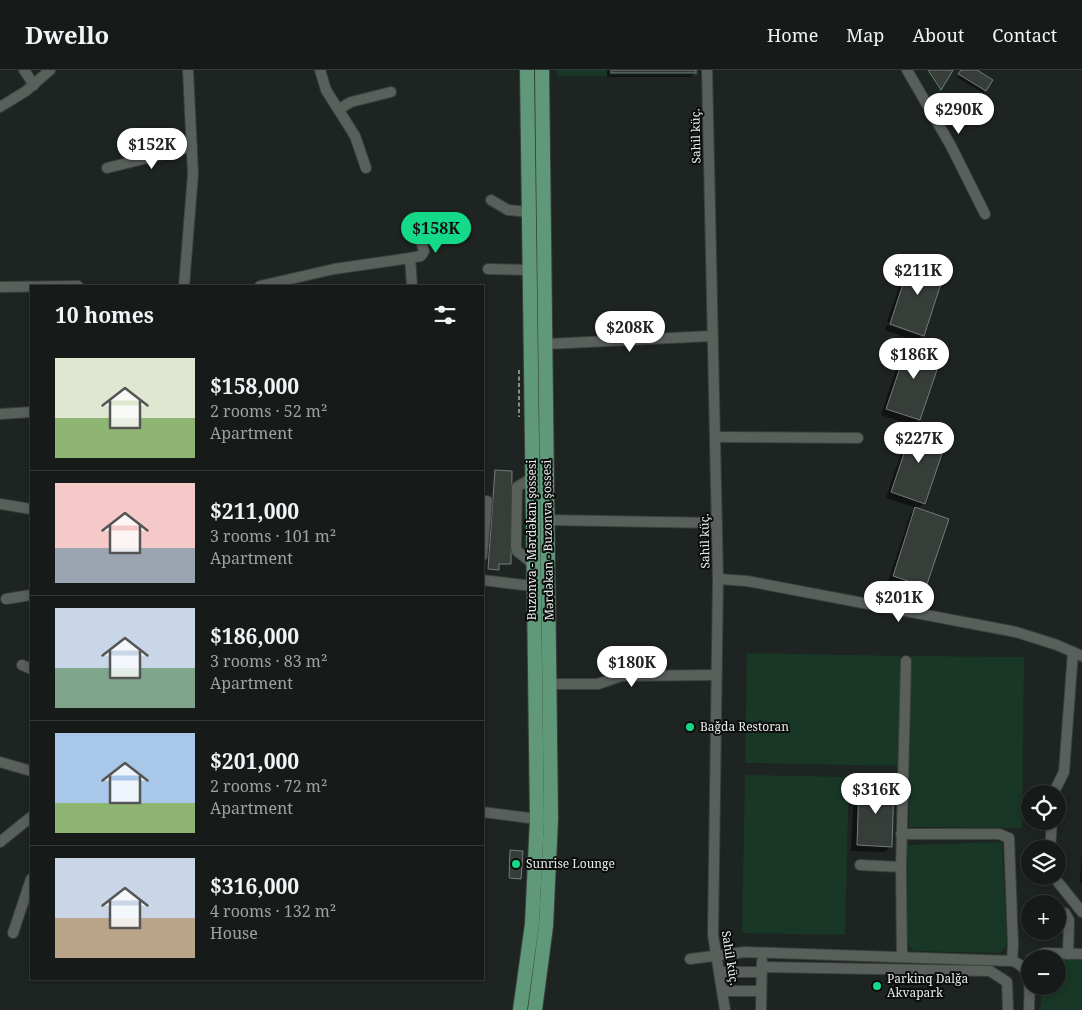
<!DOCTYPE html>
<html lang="en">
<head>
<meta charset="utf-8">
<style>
  :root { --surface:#161b19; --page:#232826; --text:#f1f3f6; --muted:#9ea1a2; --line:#353938; --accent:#14d989 }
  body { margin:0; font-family:"Noto Serif",serif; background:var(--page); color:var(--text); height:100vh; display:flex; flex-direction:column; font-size:19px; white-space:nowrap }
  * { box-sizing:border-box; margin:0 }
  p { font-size:16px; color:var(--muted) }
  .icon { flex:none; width:28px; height:28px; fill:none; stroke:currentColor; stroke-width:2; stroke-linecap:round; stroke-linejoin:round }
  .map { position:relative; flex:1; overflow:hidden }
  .details { position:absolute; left:30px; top:215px; width:454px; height:695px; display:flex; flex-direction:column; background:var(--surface); border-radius:0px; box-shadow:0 2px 8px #0003,0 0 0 1px var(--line) }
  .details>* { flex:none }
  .tools { position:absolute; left:1021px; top:715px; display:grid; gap:10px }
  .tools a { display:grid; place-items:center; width:45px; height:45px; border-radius:50%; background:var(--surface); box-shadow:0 2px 8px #0003,0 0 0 1px var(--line); font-size:25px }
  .price { position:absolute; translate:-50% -42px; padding:0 11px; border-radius:18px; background:#fff; color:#222; font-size:16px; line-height:32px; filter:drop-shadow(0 1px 2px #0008) }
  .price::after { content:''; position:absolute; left:50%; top:30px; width:15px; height:11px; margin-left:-8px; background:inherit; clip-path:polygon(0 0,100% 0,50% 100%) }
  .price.active { background:var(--accent); color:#111 }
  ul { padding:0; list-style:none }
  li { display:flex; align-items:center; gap:15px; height:125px; padding:0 25px }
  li+li { border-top:1px solid var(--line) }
  li span { display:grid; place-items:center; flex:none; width:140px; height:100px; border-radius:0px; color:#555 }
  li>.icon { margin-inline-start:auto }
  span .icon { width:60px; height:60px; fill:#fffc; stroke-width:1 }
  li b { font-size:21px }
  h2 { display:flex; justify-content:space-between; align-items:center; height:60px; padding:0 25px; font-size:21px }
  header { display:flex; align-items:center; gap:30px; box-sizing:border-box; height:70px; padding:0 25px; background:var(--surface); border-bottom:1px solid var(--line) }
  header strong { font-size:24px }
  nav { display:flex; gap:28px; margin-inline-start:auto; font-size:18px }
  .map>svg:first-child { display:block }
</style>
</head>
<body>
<header>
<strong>Dwello</strong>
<nav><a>Home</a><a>Map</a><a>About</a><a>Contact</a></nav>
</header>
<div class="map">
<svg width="1082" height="940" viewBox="0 0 1082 940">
  <rect width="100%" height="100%" fill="#1e2421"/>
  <g fill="#183726">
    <rect x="557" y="0" width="141" height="6"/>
    <polygon points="926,0 955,0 940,23"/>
    <polygon points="747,583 901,586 899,696 745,693"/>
    <polygon points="911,586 1024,587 1022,758 909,757"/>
    <polygon points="745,705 849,707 845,865 742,863"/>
    <polygon points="1002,772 1007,876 1000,883 913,881 908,874 907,775"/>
    <polygon points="1041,887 1082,888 1082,940 1041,940 1041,916 1058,916 1058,889"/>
  </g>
  <g fill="#0007">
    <polygon points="607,0 695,0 695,3 691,7 607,7"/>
    <polygon points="927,0 952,0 939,20"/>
    <polygon points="961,0 974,0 985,20 983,23 957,7"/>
    <polygon points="913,188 923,265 916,271 885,260 887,255 921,266 921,263 887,252 907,194"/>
    <polygon points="909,272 941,283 919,350 913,355 946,366 924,433 917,439 925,516 919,522 888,512 910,445 916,438 886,428 908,362 914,356 881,345 903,278"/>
    <polygon points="496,401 510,494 498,494 497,500 488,499"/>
    <polygon points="860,714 891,776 885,782 851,781 854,720"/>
    <polygon points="1082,781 1082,813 1080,813"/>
    <polygon points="510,782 511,782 519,809 508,809"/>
  </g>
  <g fill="#373e39" stroke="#757c77">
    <rect x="611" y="0" width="85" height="3"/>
    <polygon points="928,0 953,0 941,20"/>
    <polygon points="961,0 977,0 993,10 986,21 958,4"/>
    <polygon points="912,186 946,198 924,266 890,254"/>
    <polygon points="909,271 943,282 920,350 886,339"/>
    <polygon points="914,354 948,366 925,434 891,422"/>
    <polygon points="495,400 512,401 511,494 499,494 499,500 488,499"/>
    <polygon points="915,437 949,449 926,517 893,506"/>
    <polygon points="859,713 894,714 892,777 857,775"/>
    <polygon points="510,780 523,781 521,809 509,808"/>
  </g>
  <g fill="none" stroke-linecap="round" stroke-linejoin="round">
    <defs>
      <g id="minor">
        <polyline points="24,0 34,15"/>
        <polyline points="320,0 326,20 355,66 366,98"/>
        <polyline points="707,0 718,509 713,865 725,940"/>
        <polyline points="907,0 951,76 985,144"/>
        <polyline points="0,37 26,21 50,0"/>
        <polyline points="339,39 351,32 391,22"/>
        <polyline points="107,98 192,77"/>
        <polyline points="491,130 508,140 530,142"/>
        <polyline points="410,188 421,186 424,181 417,159"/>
        <polyline points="488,199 531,200"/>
        <polyline points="184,216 193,104 188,0"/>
        <polyline points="260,216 334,199 410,188 412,216"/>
        <polyline points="0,217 78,216"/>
        <polyline points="547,274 712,266"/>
        <polyline points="1,344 31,342"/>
        <polyline points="715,367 858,368"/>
        <polyline points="532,408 517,417 516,477 517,481 532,493"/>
        <polyline points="0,434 31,439"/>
        <polyline points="547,450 717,453"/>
        <polyline points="482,486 487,431"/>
        <polyline points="718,509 747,511 1016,562 1057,575 1082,586"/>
        <polyline points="482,510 532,516"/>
        <polyline points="6,529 31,525"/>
        <polyline points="22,595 31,599"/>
        <polyline points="549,614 598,614 621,606 716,605"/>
        <polyline points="0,692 31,701"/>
        <polyline points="1053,724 1064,702 1073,582"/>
        <polyline points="482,742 537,749"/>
        <polyline points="901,764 999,764 1009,768 1013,874 1012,891"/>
        <polyline points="0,772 31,747"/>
        <polyline points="1050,779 1052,751"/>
        <polyline points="860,795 901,797"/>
        <polyline points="1053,806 1082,842"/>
        <polyline points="1058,841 1065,843 1069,850 1068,884"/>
        <polyline points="13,863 31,809"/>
        <polyline points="902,887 901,797 906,591"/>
        <path d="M690,889l55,-7 267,9c22,6 17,31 17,49"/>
        <polyline points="1031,889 1044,883 1082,884"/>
        <polyline points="762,897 990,901 1007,912 1008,940"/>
        <polyline points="719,902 762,902"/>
        <polyline points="723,921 761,921"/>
        <polyline points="761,940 762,891"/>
      </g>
      <g id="major">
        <polyline points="520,940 532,854 537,749 527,0"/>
        <polyline points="535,940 546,856 551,749 542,0"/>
      </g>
    </defs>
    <use href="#minor" stroke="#3a3f3b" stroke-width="12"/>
    <use href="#major" stroke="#3a3f3b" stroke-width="16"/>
    <polyline stroke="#888d8a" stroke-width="2" stroke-dasharray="4 2.5" stroke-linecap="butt" points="519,300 519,347"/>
    <use href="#minor" stroke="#59605c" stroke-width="10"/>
    <use href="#major" stroke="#60997a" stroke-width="14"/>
  </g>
  <g fill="#14d989" stroke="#0a0d0b" stroke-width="2">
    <circle cx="690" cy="657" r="5"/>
    <circle cx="516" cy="794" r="5"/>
    <circle cx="877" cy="916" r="5"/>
  </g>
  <g text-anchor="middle" stroke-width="4" stroke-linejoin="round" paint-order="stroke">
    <g font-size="12" fill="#e9edea" stroke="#0a0d0b">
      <text transform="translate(696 66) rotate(-91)" y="4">Sahil küç.</text>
      <text transform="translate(532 470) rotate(-90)" y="4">Buzonva - Mərdəkan şossesi</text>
      <text transform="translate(548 470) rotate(-91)" y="4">Mərdəkan - Buzonva şossesi</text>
      <text transform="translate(705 471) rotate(-91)" y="4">Sahil küç.</text>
      <text transform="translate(730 888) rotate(81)" y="4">Sahil küç.</text>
    </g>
    <g font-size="12" fill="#e9edea" stroke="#0a0d0b" text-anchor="start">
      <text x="700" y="661">Bağda Restoran</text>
      <text x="526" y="798">Sunrise Lounge</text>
      <text x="887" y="913">Parkinq Dalğa<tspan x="887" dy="14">Akvapark</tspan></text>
    </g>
  </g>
</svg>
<div class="tools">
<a><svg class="icon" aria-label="locate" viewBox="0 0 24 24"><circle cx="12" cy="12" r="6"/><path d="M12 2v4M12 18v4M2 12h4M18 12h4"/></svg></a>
<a><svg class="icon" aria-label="layers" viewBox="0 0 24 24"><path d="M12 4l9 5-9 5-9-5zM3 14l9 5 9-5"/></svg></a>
<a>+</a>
<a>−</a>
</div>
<b class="price" style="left:959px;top:65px">$290K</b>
<b class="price" style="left:152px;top:100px">$152K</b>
<b class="price active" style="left:436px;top:184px">$158K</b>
<b class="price" style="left:918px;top:226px">$211K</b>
<b class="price" style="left:630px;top:283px">$208K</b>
<b class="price" style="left:914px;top:310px">$186K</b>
<b class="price" style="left:919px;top:394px">$227K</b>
<b class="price" style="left:899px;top:553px">$201K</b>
<b class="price" style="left:632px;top:618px">$180K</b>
<b class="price" style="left:876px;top:745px">$316K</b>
<section class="details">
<h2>10 homes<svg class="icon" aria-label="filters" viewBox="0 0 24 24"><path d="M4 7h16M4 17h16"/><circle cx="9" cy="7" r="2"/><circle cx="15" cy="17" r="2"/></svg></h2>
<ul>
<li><span style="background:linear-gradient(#dfe7d0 60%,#8fb573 0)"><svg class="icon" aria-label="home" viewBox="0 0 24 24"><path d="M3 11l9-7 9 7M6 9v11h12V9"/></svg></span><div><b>$158,000</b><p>2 rooms · 52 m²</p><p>Apartment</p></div></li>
<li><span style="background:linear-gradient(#f6c9c9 65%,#9aa5b1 0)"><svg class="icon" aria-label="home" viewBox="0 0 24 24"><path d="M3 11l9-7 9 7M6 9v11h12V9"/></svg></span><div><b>$211,000</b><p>3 rooms · 101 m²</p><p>Apartment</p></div></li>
<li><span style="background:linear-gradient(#c9d6e8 60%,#7fa58c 0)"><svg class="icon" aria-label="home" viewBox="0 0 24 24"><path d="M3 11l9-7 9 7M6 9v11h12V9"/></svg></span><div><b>$186,000</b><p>3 rooms · 83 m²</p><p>Apartment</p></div></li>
<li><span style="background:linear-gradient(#a9c7e8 70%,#8fb573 0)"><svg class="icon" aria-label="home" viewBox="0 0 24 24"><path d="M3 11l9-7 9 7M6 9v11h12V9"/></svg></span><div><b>$201,000</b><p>2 rooms · 72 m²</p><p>Apartment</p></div></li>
<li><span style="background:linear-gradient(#c9d6e8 60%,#b9a48a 0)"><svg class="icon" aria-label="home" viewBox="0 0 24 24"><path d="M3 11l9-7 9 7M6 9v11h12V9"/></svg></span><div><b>$316,000</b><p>4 rooms · 132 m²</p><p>House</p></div></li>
</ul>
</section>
</div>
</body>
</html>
